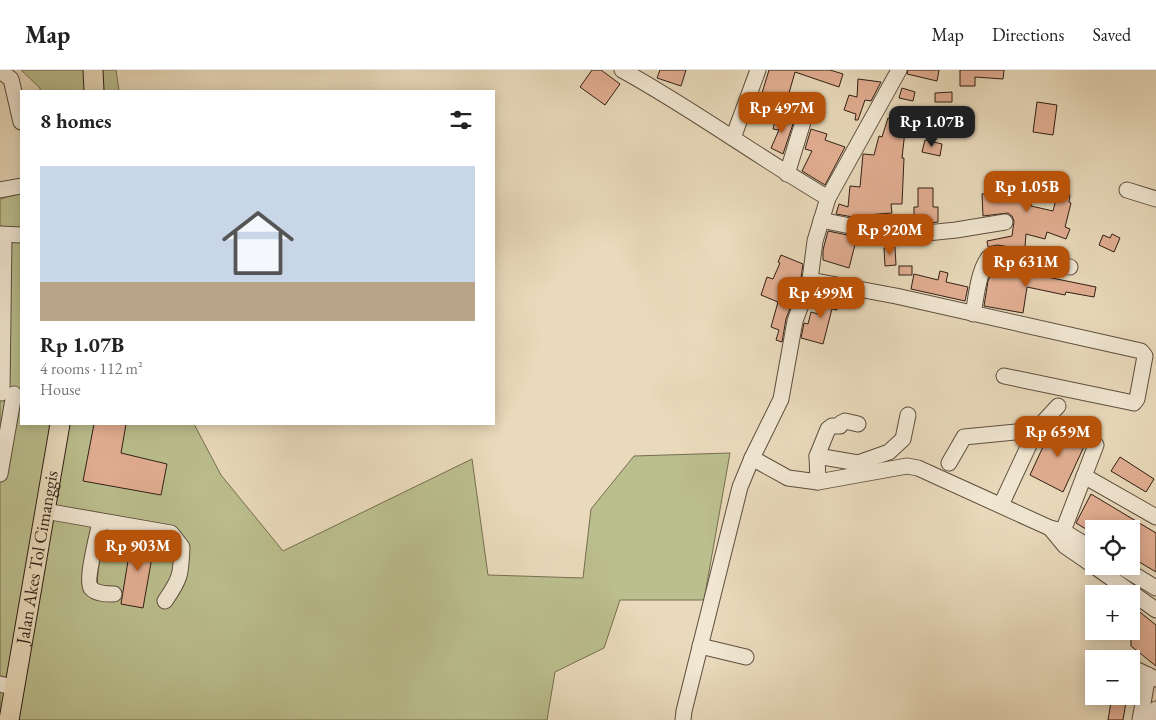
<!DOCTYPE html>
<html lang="en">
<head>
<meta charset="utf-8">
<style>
  :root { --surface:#fff; --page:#f6f6f6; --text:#222; --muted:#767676; --line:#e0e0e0; --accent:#b45309 }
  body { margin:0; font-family:"EB Garamond",serif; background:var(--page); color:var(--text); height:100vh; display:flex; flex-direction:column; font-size:19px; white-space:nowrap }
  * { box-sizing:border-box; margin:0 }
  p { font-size:16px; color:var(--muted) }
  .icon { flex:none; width:28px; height:28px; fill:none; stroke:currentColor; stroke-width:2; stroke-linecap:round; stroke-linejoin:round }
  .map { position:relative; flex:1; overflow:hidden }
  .sheet { position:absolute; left:20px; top:20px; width:475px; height:335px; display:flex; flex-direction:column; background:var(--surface); border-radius:0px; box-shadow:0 2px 12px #0003 }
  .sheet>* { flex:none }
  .buttons { position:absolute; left:1085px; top:450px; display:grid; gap:10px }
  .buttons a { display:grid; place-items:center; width:55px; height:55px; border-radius:0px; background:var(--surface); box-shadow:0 2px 12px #0003; font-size:25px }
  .price { position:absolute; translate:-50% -42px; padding:0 11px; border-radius:10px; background:var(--accent); color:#fff; font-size:16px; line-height:32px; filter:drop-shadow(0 1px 2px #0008) }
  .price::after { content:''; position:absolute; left:50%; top:30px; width:15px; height:11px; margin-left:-8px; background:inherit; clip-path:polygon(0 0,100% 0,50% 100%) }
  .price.on { background:#222; color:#fff }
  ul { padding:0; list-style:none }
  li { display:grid; align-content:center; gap:10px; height:265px; padding:0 20px }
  li span { display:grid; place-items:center; height:155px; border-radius:0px; color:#555 }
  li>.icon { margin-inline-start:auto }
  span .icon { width:90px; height:90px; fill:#fffc; stroke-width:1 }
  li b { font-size:21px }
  h2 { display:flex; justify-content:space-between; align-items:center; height:60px; padding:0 20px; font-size:21px }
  header { display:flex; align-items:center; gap:30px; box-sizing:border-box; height:70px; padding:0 25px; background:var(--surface); border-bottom:1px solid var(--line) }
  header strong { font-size:24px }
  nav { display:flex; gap:28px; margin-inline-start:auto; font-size:18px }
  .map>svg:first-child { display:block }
</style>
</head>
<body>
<header>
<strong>Map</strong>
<nav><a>Map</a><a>Directions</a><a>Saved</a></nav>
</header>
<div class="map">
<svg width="1156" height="650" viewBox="0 0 1156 650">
  <rect width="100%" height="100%" fill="#e9dabb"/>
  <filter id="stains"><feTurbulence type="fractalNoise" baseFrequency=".004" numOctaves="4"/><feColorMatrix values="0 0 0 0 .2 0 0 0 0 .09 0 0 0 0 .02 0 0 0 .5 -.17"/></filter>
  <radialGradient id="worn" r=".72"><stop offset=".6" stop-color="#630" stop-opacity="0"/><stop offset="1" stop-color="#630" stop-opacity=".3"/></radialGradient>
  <g fill="#bbbe8d" stroke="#766e51">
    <polygon points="21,0 116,0 119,21 40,21 40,18"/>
    <polygon points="21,123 21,354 194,354 221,405 283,481 472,389 488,505 583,508 591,439 634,386 730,383 704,530 620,530 604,578 555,602 547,650 0,650 0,129"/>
  </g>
  <g fill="#e2ae92" stroke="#301f15">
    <polygon points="592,0 601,0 620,14 605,35 580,17"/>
    <polygon points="660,0 686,0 681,16 657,8"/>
    <polygon points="769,0 830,0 843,4 839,17 795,2 787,30 762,23"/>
    <polygon points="908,0 939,0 937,11 907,4"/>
    <polygon points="960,0 1004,0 1003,9 975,7 975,16 960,16"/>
    <polygon points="858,9 881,12 871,31 865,30 858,50 855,50 856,44 844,40 849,25 857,27"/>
    <polygon points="902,18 915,22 913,31 899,28"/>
    <polygon points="952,22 952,32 935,32 935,23"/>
    <polygon points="1037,32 1057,35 1053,65 1033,62"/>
    <polygon points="776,47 794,51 783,84 771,78 779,60 773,59"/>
    <polygon points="888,48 924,59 924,62 905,61 902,88 904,88 902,134 891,134 892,143 866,145 864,149 836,144 839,134 848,137 850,116 860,117 863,84 874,85 879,66 882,67"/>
    <polygon points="811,59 827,64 825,70 845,77 825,115 802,101 812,81 805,79"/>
    <polygon points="925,70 942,74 940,86 922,82"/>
    <polygon points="1017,105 1036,107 1035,119 1033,118 1031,136 1053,141 1058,122 1070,125 1069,132 1071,133 1065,157 1070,159 1066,169 1047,162 1045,169 1026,164 1025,177 1010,177 997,175 988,177 987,171 1012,166 1014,151 1012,146 1008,143 983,146 982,124 1012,121 1013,117 1016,117"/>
    <polygon points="918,118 933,118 933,137 938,137 938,152 914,155 914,137 918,137"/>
    <polygon points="828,161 857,167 849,198 823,190 823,180"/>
    <polygon points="1112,164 1120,168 1114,182 1099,175 1103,165 1110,168"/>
    <polygon points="895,177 896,195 885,196 884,178"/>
    <polygon points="781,185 803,194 801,208 786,249 782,272 776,270 779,260 771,257 778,232 761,225 767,207 773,209 780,193 778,192"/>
    <rect x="899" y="196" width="13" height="9"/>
    <polygon points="994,197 1020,202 1020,198 1043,202 1042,206 1096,217 1094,227 1066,222 1065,225 1027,217 1023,243 984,236 988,211"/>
    <polygon points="940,201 948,203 946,212 968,217 965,231 911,219 914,204 938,210"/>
    <polygon points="822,222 840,225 837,240 832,239 823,274 801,268 804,253 808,254 811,242 818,244"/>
    <polygon points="94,354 126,354 121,383 167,394 161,425 83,411"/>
    <polygon points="1053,355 1087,370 1063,422 1030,405"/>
    <polygon points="1120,387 1154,409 1146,422 1111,401"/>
    <polygon points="1091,424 1156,463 1156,502 1131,487 1131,459 1094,459 1094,464 1076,453"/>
    <polygon points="132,466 155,470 143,538 121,534"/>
    <polygon points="1131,535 1156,555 1156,596 1131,576"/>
    <polygon points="1112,626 1127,626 1123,650 1108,650"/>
  </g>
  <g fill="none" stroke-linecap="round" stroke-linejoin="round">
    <defs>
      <g id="minor">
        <path d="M622,0c71,39 136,87 206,128"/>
        <polyline points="0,1 11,9 21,52"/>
        <polyline points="733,68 758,0"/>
        <polyline points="787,104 803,52"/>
        <polyline points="0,120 21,116"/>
        <polyline points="1127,120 1156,129"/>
        <polyline points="821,150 898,166 956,160 1005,152"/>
        <polyline points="0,164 21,165"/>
        <polyline points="810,210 896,226 1141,281 1145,286 1137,329 1134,333 1004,306"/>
        <path d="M973,244c3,-15 5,-41 14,-54 2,-4 5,-5 9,-6l74,13"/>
        <polyline points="2,323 4,165"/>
        <polyline points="817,386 858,393 889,382 903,369 908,345"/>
        <polyline points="752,388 788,408 818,412 907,396 918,398 1050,458 1063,461 1094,480"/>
        <polyline points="949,393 964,367 1036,360"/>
        <polyline points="0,404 14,324"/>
        <polyline points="1084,406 1156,447"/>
        <polyline points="818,412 817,386 828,359 832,356 840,356 841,353 845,351 858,354"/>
        <polyline points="1001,435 1036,360 1058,336"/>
        <path d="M45,441l126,22 11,14c-1,27 -1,31 -17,54"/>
        <path d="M100,452c-2,11 -15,59 -9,66 5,6 16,6 23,6"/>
        <polyline points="1050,458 1065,476 1094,496"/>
        <polyline points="1063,461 1096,375"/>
        <polyline points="1094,496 1156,540"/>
        <polyline points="1120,496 1156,518"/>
        <polyline points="700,576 746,587"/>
        <polyline points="1131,597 1156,609"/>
        <polyline points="0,614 15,618"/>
        <polyline points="683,650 684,641 740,417 752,388 781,329 795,251 810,210 815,171 828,128 899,0"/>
        <polyline points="1140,650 1148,605"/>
        <polyline points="1154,650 1156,639"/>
      </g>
      <g id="major">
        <polyline points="93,0 94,21"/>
        <path id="s1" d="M9,650l51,-296"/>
      </g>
    </defs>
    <use href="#minor" stroke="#5e4e3e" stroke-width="17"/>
    <use href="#major" stroke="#301f15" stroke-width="21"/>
    <use href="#minor" stroke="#f1e7d3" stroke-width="15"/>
    <use href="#major" stroke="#e9dabb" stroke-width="19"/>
  </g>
  <g text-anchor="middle" stroke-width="4.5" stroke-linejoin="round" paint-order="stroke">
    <g font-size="18" fill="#301f15" stroke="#f1e7d3">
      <text dy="6" stroke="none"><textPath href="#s1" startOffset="165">Jalan Akes Tol Cimanggis</textPath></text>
    </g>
  </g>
  <rect width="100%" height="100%" filter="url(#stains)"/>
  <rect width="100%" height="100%" fill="url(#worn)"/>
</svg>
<div class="buttons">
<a><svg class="icon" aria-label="locate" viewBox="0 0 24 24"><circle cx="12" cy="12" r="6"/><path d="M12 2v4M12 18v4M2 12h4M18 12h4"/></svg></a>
<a>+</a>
<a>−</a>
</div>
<b class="price" style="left:782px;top:64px">Rp 497M</b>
<b class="price on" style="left:932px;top:78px">Rp 1.07B</b>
<b class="price" style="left:1027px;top:143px">Rp 1.05B</b>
<b class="price" style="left:890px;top:186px">Rp 920M</b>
<b class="price" style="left:1026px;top:218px">Rp 631M</b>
<b class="price" style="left:821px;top:249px">Rp 499M</b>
<b class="price" style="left:1058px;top:388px">Rp 659M</b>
<b class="price" style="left:138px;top:502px">Rp 903M</b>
<section class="sheet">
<h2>8 homes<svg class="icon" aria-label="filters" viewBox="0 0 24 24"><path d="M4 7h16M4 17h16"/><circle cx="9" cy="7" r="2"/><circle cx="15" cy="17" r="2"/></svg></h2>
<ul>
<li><span style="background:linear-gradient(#c9d6e8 75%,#b9a48a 0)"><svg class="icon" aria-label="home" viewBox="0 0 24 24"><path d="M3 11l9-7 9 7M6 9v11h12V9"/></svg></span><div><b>Rp 1.07B</b><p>4 rooms · 112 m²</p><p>House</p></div></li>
</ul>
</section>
</div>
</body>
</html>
